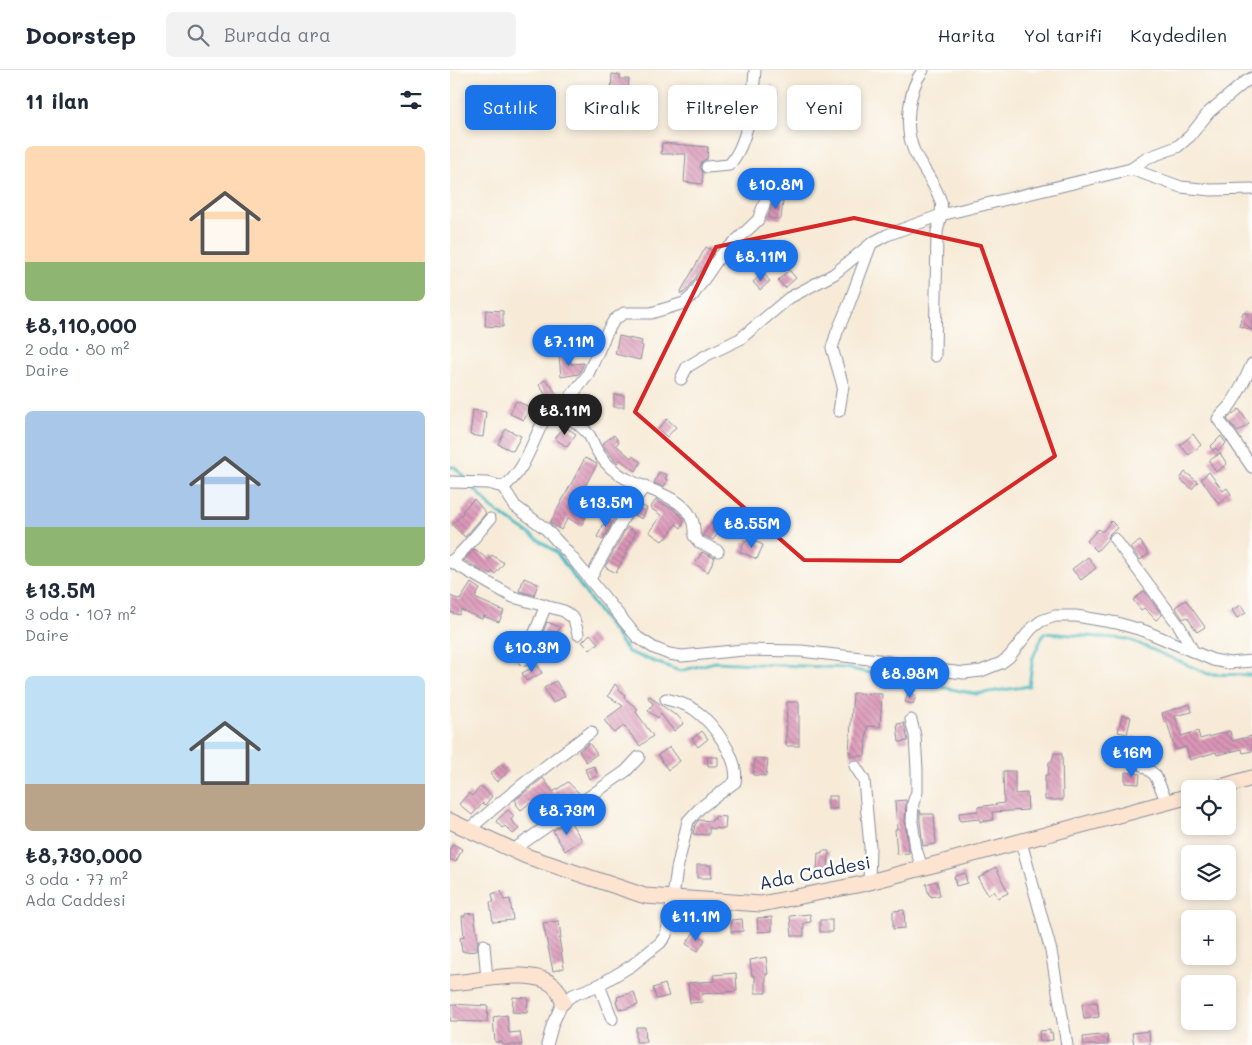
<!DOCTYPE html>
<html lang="tr">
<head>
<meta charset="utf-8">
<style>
  :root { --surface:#fff; --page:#f2f2f3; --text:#1f2937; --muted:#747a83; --line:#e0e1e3; --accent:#1a73e8 }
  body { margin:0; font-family:Mali,sans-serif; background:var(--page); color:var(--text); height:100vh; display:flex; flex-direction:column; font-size:19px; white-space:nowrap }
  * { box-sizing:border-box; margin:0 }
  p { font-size:16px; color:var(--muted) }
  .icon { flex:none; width:28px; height:28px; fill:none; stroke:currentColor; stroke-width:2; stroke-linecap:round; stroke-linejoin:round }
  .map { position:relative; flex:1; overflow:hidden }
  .side { display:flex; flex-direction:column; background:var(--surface); width:450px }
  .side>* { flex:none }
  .guide { position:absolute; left:15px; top:15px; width:475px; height:45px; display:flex; gap:10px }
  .controls { position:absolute; left:731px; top:710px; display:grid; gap:10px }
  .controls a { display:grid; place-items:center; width:55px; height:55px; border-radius:8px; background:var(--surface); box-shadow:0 2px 8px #0003; font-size:25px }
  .price { position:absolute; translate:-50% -42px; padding:0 11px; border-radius:18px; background:var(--accent); color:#fff; font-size:16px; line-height:32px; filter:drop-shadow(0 1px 2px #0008) }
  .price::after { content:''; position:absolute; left:50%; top:30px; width:15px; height:11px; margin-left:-8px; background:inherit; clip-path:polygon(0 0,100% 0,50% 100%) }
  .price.selected { background:#222; color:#fff }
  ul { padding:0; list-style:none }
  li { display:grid; align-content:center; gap:10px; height:265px; padding:0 25px }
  li span { display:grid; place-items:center; height:155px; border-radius:8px; color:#555 }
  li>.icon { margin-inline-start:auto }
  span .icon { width:90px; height:90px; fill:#fffc; stroke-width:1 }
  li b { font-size:21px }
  h2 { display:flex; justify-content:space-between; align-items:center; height:60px; padding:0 25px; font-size:21px }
  .pill { padding:0 18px; border-radius:8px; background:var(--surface); box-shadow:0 2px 8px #0003; font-size:18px; line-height:45px }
  .pill.selected { background:var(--accent); color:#fff }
  header { display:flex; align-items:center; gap:30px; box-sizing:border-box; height:70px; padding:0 25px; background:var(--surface); border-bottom:1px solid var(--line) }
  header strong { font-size:24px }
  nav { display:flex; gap:28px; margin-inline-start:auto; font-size:18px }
  .search { width:350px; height:45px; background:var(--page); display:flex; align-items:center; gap:12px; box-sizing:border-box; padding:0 18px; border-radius:8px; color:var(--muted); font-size:19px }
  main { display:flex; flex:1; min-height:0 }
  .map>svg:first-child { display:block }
</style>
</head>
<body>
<header>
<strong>Doorstep</strong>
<div class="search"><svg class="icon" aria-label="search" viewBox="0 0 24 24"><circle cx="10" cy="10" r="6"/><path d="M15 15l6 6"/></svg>Burada ara</div>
<nav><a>Harita</a><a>Yol tarifi</a><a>Kaydedilen</a></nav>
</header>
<main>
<section class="side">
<h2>11 ilan<svg class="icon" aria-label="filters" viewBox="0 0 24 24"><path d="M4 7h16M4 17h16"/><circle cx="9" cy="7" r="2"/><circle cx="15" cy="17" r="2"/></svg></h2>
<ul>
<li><span style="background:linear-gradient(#ffd9b3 75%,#8fb573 0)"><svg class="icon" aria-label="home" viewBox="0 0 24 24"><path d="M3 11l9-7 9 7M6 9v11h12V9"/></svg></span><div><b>₺8,110,000</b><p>2 oda · 80 m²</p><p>Daire</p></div></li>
<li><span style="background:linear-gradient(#a9c7e8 75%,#8fb573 0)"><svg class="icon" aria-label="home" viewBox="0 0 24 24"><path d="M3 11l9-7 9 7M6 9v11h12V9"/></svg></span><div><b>₺13.5M</b><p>3 oda · 107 m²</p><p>Daire</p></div></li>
<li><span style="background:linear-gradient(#bfe0f5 70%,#b9a48a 0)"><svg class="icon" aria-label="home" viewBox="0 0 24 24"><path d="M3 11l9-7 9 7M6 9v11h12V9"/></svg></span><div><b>₺8,730,000</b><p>3 oda · 77 m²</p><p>Ada Caddesi</p></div></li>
</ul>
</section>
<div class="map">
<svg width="802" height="975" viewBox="0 0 802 975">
  <defs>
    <pattern id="building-back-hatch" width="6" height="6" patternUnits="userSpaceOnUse" patternTransform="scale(1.25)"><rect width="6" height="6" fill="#db96b7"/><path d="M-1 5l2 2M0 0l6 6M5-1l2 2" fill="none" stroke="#b17b98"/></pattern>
  </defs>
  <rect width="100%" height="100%" fill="#fdfcf7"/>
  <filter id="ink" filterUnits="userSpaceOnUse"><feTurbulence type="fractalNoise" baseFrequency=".02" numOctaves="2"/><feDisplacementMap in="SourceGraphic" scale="10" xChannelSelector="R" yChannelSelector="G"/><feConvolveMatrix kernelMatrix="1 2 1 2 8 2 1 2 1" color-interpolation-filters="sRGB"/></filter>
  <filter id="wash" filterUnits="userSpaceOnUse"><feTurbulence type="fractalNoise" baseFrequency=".0096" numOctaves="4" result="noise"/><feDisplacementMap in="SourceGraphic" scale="20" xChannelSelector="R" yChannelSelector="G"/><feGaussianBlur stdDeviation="1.12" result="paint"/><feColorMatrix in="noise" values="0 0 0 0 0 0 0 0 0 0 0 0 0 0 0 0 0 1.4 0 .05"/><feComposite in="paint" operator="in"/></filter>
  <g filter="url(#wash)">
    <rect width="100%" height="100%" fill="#f7ebd8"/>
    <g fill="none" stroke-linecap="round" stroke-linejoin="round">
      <g stroke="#4bbac1" stroke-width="3">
        <polyline points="0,397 5,397 16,409"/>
        <polyline points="22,416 43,439 106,482 178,582 230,601 265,592 395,598 526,624 579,616 583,587 594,563 678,569 758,604 802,605"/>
      </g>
    </g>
    <g id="blocks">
      <g fill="url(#building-back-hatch)">
        <polygon points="162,4 170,5 170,9 179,9 178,22 161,22"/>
        <polygon points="321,15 328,22 320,31 313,24"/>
        <polygon points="212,73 258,77 257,89 252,91 250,97 253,103 252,114 234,112 236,84 211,84"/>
        <polygon points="323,130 333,131 331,149 318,148"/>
        <polygon points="256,177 264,182 237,220 232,224 230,223"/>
        <polygon points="339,200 346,208 335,218 328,210"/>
        <polygon points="313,203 320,211 310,220 303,212"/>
        <polygon points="36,240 53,241 53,257 35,256"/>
        <polygon points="793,242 802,245 802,260 789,256"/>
        <polygon points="169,266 192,271 191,275 193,276 190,290 165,284"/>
        <polygon points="116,284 116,292 121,292 121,294 134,293 129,304 111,307 109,285"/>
        <polygon points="94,310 101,315 108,327 100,331 89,315"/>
        <rect x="164" y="325" width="10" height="12"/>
        <polygon points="66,331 80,337 74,350 60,344"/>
        <polygon points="789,339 799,354 788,362 777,349"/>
        <polygon points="23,340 36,342 33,367 20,365"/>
        <polygon points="217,349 226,357 217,367 208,359"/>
        <polygon points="114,356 126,364 117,377 105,369"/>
        <polygon points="56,359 71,366 63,381 48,374"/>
        <polygon points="743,364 751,375 739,385 730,375"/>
        <polygon points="164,365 169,372 166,375 181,388 182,386 191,392 186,401 170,390 167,393 152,374"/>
        <polygon points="771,366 776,373 768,381 766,378 763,380 760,377"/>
        <polygon points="770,383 777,394 766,402 759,391"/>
        <polygon points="135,388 147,394 126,433 139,441 131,456 118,448 111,460 100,453"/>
        <polygon points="209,402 217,405 215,409 217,410 214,417 204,413"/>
        <polygon points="735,402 748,412 742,419 730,409"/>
        <polygon points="759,402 773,421 777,418 781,424 769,434 751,409"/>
        <polygon points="24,429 36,443 15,467 2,455 13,443 12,441"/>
        <polygon points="206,430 223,439 231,446 234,452 231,458 226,454 216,469 215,468 212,471 199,462 211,445 200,438"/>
        <polygon points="190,435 197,438 192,449 184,445"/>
        <polygon points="268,445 276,452 263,470 253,465"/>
        <polygon points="158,446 164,449 153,470 147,467"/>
        <polygon points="661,451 668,458 660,463 658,469 647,481 637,471 648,459 652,462"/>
        <polygon points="177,457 186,462 166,503 155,497"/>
        <polygon points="298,468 313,475 307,489 290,482 294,472 296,472"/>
        <polygon points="690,471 699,484 690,490 680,477"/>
        <polygon points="25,479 38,490 42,485 54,493 45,504 42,502 41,504 38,502 37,504 14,490"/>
        <polygon points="252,482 265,488 258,502 245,494"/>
        <polygon points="638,487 646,498 631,510 622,499"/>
        <polygon points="74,508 88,514 84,525 69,521"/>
        <polygon points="21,513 30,519 25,528 54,541 49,552 33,546 32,549 11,540 9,545 0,542 0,526 10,530"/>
        <polygon points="694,521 712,545 706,550 694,538 691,540 683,530"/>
        <polygon points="736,530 755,557 747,562 737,547 733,549 725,537"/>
        <polygon points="791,535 796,543 787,548 782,540"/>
        <polygon points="97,552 110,557 105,570 103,569 101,574 90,570"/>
        <polygon points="65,563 75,566 68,585 49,577 54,567 59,570 61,564 65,565"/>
        <polygon points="140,564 148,573 140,580 132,572"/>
        <polygon points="88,595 92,603 76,611 72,603"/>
        <polygon points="106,611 115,626 103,633 94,618"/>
        <polygon points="165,614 175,626 174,628 188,639 186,642 203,666 190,676 174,656 164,663 154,650 173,636 158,626"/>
        <polygon points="403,623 432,624 430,657 417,656 415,686 400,686 400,682 399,682"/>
        <polygon points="458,623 466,626 463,634 455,632"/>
        <polygon points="199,626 225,645 226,644 234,653 224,661 211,644 208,648 198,641 203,634 198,628"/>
        <polygon points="337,632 349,632 349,676 336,676"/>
        <polygon points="740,634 742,642 725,646 731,666 748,661 750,669 780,661 782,671 802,666 802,681 793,683 792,679 767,685 766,682 740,690 736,677 725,680 717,652 714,652 712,643"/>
        <polygon points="672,645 681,647 677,664 668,662"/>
        <polygon points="454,653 458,671 449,672 447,654"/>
        <polygon points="252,661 258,669 248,677 242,669"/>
        <polygon points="139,673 147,684 136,692 129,681"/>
        <polygon points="693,676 704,677 703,688 693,686"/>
        <polygon points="220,677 230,691 218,700 208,685"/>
        <polygon points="604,683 612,684 613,730 595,730 595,705 598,705 599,692 602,692"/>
        <polygon points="257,687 268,687 268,696 258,696"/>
        <polygon points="305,688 318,689 316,706 303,705"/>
        <polygon points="52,694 58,702 47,712 40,704"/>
        <polygon points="144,696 148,706 139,709 135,699"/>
        <polygon points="553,701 565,701 565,724 577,723 578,740 542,742 543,750 530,752 530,749 510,751 509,743 528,741 528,737 554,733"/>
        <polygon points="675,702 690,704 689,714 675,713"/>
        <polygon points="93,708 103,722 118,712 130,724 106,741 101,734 88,744 80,733 71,740 66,734 67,733 65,730"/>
        <polygon points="31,716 42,726 35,735 33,733 22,745 9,734 19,723 22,726"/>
        <rect x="378" y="726" width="9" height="13"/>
        <polygon points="456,730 455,752 459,783 447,784 445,759 447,759 445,731"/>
        <polygon points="58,740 64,746 61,750 69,759 63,764 55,756 52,758 46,751"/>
        <polygon points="470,740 471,744 484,744 486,774 473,776 470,751"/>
        <polygon points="265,746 276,747 275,759 259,758 259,765 243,764 245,755 249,750 262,751 262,749 265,749"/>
        <polygon points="119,750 132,770 115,781 103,761"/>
        <polygon points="3,774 12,779 6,792 0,789 0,780"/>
        <polygon points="372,781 379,781 378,801 367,800 368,783 372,783"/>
        <rect x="247" y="795" width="14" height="13"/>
        <polygon points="546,797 558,823 548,828 544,821 538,825 528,808"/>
        <polygon points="515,803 517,813 506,816 504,806"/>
        <polygon points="487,811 490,825 481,827 481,825 479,825 476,814"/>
        <polygon points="51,821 54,830 60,829 63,850 43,852 40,832 44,832 42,824"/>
        <polygon points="454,840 455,858 443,859 443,841"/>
        <polygon points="24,843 28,871 27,881 14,882 14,881 12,881 10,868 14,867 12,846 15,846 15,844"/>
        <polygon points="360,844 361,852 354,853 354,866 342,866 340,846"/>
        <polygon points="322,847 322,861 308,862 307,848"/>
        <polygon points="292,849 293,861 281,862 281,850"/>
        <rect x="370" y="850" width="12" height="12"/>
        <polygon points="109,851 111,868 109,868 114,898 103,901 93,853"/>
        <polygon points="244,862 255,870 248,881 236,874"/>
        <polygon points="316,887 318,904 316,904 316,923 305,923 305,906 302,906 300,890"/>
        <polygon points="286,903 287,921 252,924 253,932 240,933 238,913 264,911 263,905"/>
        <polygon points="215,914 219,926 206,929 203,918"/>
        <polygon points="184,922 188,935 171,940 171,938 169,939 166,931 168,930 167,927"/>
        <polygon points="63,927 78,928 77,943 62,942"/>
        <polygon points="647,932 649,947 634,949 632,934"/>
        <polygon points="1,934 38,936 37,952 0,951"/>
        <polygon points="57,945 59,963 70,962 72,975 52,975 52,972 45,972 43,947"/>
        <polygon points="186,957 195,957 196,972 186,972"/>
        <polygon points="600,960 600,963 602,962 603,970 590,971 589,961"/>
        <polygon points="699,961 700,975 684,975 682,963"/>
        <polygon points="657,964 658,975 634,975 633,967"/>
      </g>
    </g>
  </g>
  <g filter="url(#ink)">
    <use href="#blocks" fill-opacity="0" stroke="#898d9b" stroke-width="1"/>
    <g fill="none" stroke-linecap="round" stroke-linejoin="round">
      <defs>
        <g id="street">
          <path d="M473,0c-15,20 -19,58 -9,81 7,16 22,34 27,51 2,9 -2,21 -4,30l-2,124"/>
          <path d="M257,97l22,-2c20,-22 24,-66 26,-95"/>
          <polyline points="681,99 697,88 727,77 740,66 759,42 795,12 802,8"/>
          <path d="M802,294c-6,14 -12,27 -21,40 -4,6 -10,9 -13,15l13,17 21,31"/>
          <polyline points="231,309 237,297 257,285 290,269 339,228 384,204 422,173 437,165 491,145 681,99 731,117 761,120 802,119"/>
          <polyline points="110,340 137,306 157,262 164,250 174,243 201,243 234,233 243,225 270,186 308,150 316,129"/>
          <polyline points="389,341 393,316 382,278 387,262 399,234 421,174"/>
          <path d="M0,412l38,1 15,4c25,-17 30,-53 47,-77h10c10,8 21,15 29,25 3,4 4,9 7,14 4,8 13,18 20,23 25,21 82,21 78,64l5,6 19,9"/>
          <polyline points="53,417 65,436 96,459 119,484 187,567 204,578 219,584 232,586 293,580 351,581 428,590 471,598 514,603 531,601 551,593 559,587 581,559 591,551 605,546 626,546 667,553 695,561 763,590 779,593 802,591"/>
          <polyline points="665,469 730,557 743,581"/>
          <polyline points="0,491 63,527 114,541 124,549 128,564"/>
          <path d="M1,492c15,-13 26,-28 39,-43"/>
          <polyline points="140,509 180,436 195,416"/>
          <polyline points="74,590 96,535"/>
          <polyline points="461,650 465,666 467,700 467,722 463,733 462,751 466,779 472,798"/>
          <polyline points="681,671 686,690 705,705 717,732"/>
          <polyline points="405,696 414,710 420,777 419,812"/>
          <path d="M19,760c39,-35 80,-67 122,-98"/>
          <polyline points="571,772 601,881 617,975"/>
          <polyline points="63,780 176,701 189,687"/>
          <polyline points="34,875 37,909"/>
          <polyline points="149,915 162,949"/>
          <path d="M97,975l6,-22 10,-21 10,-7 26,-10 32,-19 29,-23 6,-8 4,-18 7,-48 11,-48 12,-13 35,-26c5,-23 -22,-59 -40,-72 -8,-6 -19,-8 -29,-11"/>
        </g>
        <g id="secondary">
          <polyline points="764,719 802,708"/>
          <polyline points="0,751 76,786 195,826 311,834 412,814 740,726"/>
          <path d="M0,913c28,-1 86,-18 106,5 3,3 5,9 7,14"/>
        </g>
      </defs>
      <use href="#street" stroke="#898d9b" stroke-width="13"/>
      <use href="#secondary" stroke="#898d9b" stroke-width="17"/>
      <use href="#street" stroke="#fff" stroke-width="11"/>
      <use href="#secondary" stroke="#fde4d1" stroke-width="15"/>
    </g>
  </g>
  <path fill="none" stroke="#d62828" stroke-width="4" stroke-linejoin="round" d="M404,148l127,28 74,210 -155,105 -96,-1 -169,-148 81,-165z"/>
  <g text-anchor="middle" stroke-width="5" stroke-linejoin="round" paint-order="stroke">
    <g font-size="18" fill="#1b2f5e" stroke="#fdfcf7">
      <text transform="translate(365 803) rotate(-11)" y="6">Ada Caddesi</text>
    </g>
  </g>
</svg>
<div class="controls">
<a><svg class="icon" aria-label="locate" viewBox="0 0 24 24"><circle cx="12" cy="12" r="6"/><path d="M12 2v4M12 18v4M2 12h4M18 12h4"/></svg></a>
<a><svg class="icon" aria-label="layers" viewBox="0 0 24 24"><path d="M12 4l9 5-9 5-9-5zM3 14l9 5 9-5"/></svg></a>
<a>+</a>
<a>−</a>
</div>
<b class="price" style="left:326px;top:140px">₺10.8M</b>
<b class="price" style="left:311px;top:212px">₺8.11M</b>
<b class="price" style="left:119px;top:297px">₺7.11M</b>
<b class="price selected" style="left:115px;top:366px">₺8.11M</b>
<b class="price" style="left:156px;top:458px">₺13.5M</b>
<b class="price" style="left:302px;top:479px">₺8.55M</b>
<b class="price" style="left:82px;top:603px">₺10.3M</b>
<b class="price" style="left:460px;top:629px">₺8.98M</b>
<b class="price" style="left:682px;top:708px">₺16M</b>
<b class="price" style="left:117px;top:766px">₺8.73M</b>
<b class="price" style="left:246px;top:872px">₺11.1M</b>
<div class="guide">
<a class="pill selected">Satılık</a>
<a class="pill">Kiralık</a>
<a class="pill">Filtreler</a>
<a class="pill">Yeni</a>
</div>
</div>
</main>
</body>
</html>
